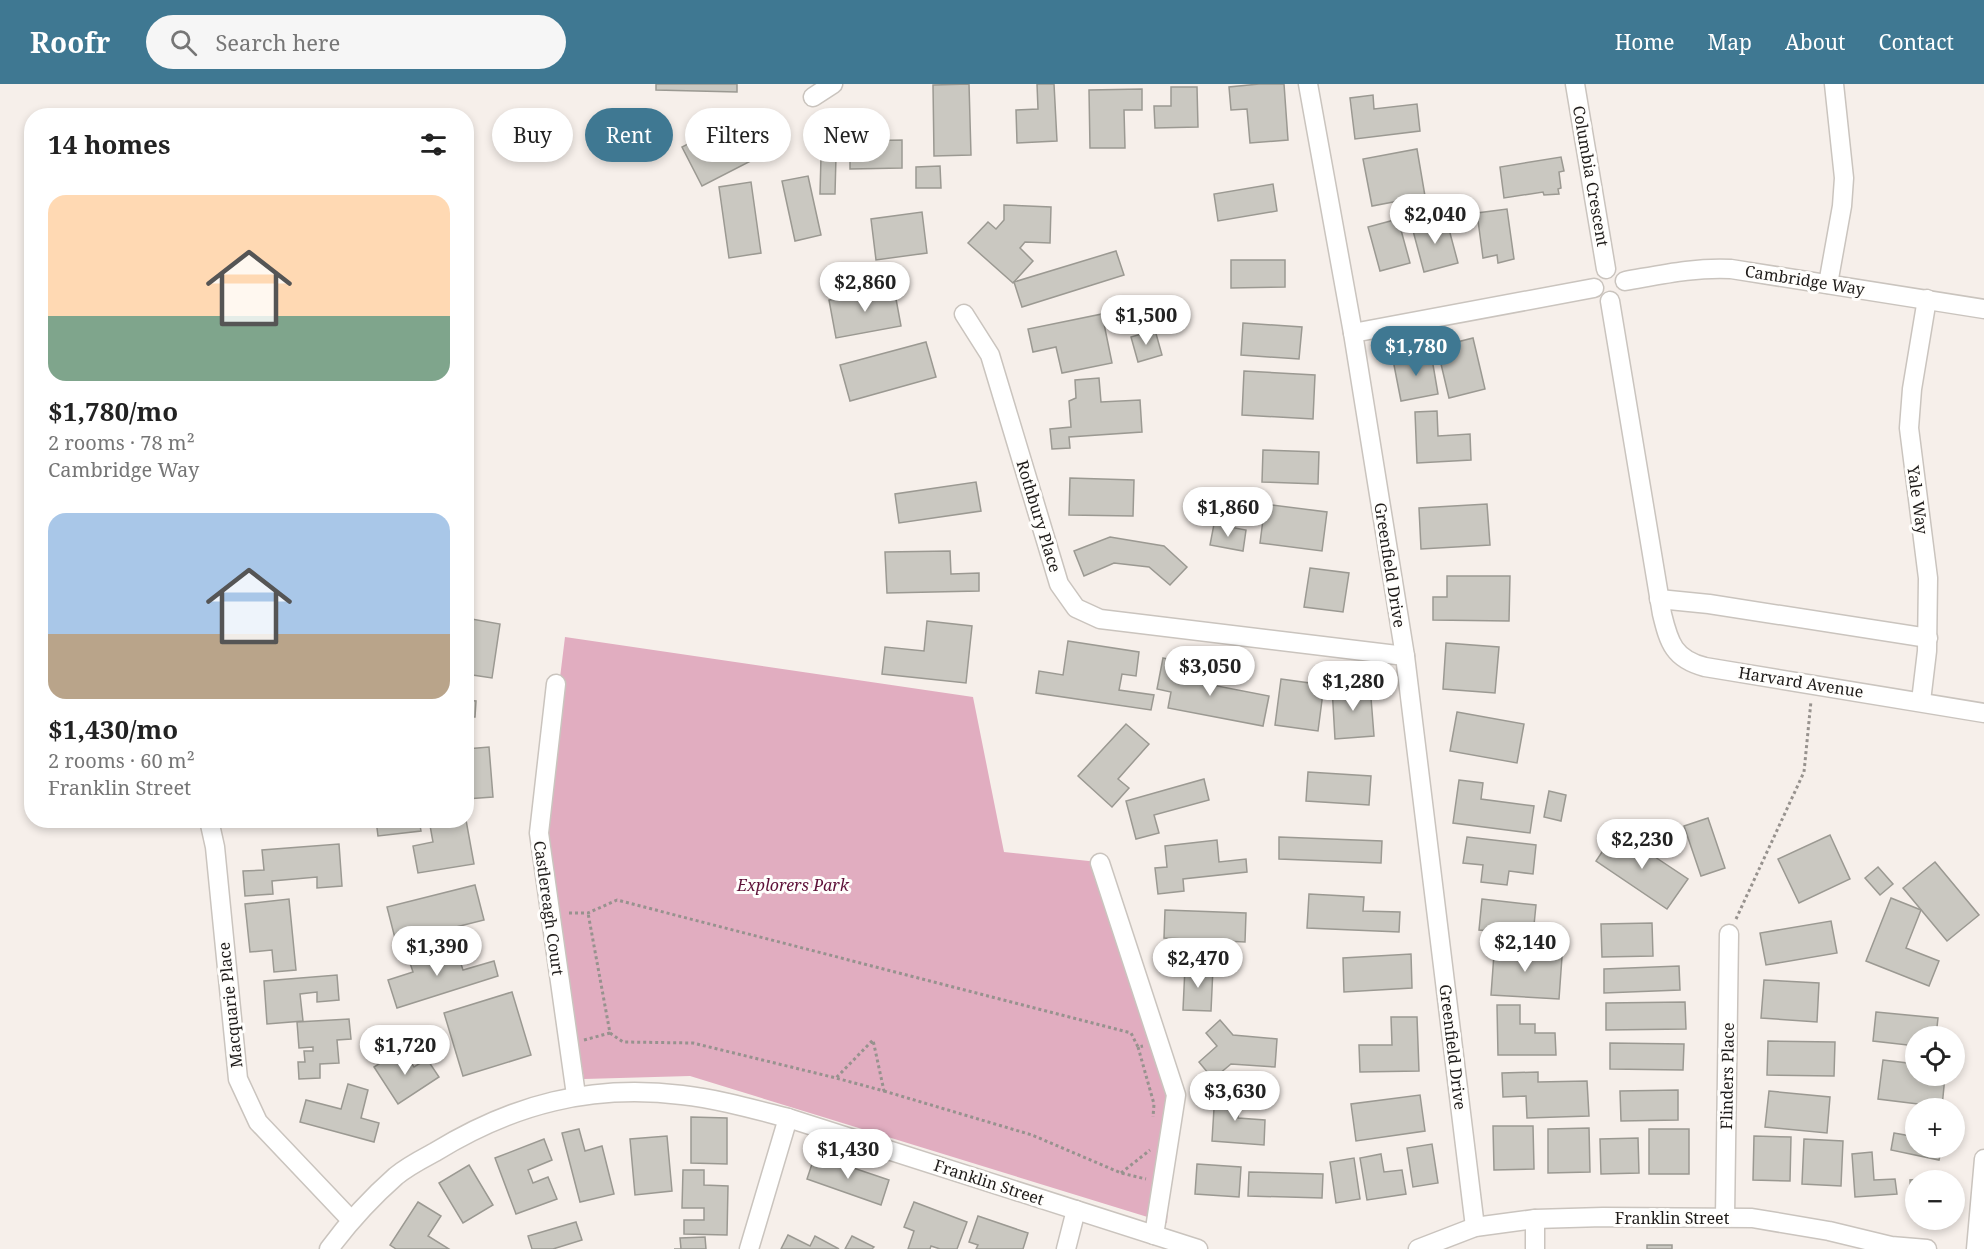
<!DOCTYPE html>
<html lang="en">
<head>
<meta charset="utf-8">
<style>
  :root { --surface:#fff; --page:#f6f6f6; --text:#222; --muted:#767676; --accent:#3f7892 }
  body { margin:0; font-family:"Noto Serif",serif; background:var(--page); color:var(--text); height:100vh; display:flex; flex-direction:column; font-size:22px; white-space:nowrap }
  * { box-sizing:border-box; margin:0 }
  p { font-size:20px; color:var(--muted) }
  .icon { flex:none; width:33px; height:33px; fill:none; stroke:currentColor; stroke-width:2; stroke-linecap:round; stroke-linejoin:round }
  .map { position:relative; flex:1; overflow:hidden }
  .drawer { position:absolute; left:24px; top:24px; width:450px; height:720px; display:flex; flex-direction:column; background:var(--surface); border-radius:24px; box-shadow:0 3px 9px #0003 }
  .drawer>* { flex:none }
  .guide { position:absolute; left:492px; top:24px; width:570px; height:54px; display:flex; gap:12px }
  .buttons { position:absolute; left:1905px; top:942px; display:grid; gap:12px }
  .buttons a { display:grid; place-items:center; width:60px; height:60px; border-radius:50%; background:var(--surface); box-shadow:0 3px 9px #0003; font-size:30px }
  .price { position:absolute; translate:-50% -51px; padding:0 14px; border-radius:21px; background:#fff; color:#222; font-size:20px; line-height:39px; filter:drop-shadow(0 2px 3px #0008) }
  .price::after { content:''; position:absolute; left:50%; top:36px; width:18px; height:14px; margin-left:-9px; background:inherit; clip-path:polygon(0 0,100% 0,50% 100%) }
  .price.current { background:var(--accent); color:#fff }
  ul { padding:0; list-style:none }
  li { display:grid; align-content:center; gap:12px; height:318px; padding:0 24px }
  li span { display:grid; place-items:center; height:186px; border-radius:18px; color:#555 }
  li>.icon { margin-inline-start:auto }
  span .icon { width:108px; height:108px; fill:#fffc; stroke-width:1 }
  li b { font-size:26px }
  h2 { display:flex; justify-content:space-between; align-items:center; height:72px; padding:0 24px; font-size:26px }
  .pill { padding:0 21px; border-radius:27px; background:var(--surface); box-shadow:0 3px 9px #0003; font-size:21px; line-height:54px }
  .pill.current { background:var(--accent); color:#fff }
  header { display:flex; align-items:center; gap:36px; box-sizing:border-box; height:84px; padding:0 30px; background:var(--accent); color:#fff }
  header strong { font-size:28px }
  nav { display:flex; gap:33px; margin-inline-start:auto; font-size:21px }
  .search { width:420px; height:54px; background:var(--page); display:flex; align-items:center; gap:15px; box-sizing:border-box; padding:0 21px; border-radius:33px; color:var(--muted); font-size:22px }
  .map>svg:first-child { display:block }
</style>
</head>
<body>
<header>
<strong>Roofr</strong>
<div class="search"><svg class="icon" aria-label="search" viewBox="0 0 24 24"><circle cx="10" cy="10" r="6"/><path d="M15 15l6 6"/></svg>Search here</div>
<nav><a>Home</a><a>Map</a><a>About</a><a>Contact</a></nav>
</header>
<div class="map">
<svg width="1984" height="1165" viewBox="0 0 1984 1165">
  <rect width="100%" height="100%" fill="#f6efea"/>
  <polygon fill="#e1adc0" points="565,553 973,613 1004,768 1098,778 1175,1011 1167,1139 690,992 584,995 541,748"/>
  <g fill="#cac8c1" stroke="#9b9992" stroke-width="1.5">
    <polygon points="656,0 737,0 737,8 656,6"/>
    <polygon points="969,0 971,71 934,72 933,1"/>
    <polygon points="1037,0 1054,0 1057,57 1017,59 1016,26 1038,25"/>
    <polygon points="1259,0 1284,0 1288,56 1250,59 1247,25 1231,26 1229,3"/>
    <polygon points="1171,3 1197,3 1198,43 1155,44 1154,22 1171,22"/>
    <polygon points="1142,5 1142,26 1124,26 1125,64 1090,64 1089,6"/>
    <polygon points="1373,11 1374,25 1417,20 1420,47 1355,55 1350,14"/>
    <polygon points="745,30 766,69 702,102 682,63"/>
    <polygon points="902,56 902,84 850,85 850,57"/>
    <polygon points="1417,65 1425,112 1372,122 1363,75"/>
    <polygon points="821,72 836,72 835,110 820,110"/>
    <polygon points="1561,73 1564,87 1559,88 1561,104 1558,105 1559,110 1544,111 1543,108 1504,114 1500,83"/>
    <polygon points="940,82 941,104 916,104 916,83"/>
    <polygon points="808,92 821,151 795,157 782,97"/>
    <polygon points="751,98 761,169 729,174 719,103"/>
    <polygon points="1273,100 1277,127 1218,137 1214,110"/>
    <polygon points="1004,121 1051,123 1050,159 1025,158 1020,164 1033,177 1013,199 968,159 988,138 996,145 1004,136"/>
    <polygon points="1507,125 1514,175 1498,179 1497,171 1483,174 1477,129"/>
    <polygon points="922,128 927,169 876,176 871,135"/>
    <polygon points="1446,134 1458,179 1424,188 1412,143"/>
    <polygon points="1398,135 1410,179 1380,187 1368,143"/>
    <polygon points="1116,167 1124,191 1022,223 1014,198"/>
    <polygon points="1231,176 1285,176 1285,203 1231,204"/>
    <polygon points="894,204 901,242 836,254 829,216"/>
    <polygon points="1102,230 1112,279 1062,289 1056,263 1033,268 1028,245"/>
    <polygon points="1243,239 1302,243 1299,275 1241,271"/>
    <polygon points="1155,246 1162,271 1138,278 1131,253"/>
    <polygon points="1473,254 1485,305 1449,314 1437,263"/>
    <polygon points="926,258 936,293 850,317 840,281"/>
    <polygon points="1431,269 1438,310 1401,317 1393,276"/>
    <polygon points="1244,287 1315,291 1313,335 1242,331"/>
    <polygon points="1099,294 1101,318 1140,316 1142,348 1069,353 1070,364 1052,365 1050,345 1071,343 1069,317 1076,314 1075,296"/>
    <polygon points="1437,327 1438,352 1470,350 1471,376 1417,379 1415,328"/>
    <polygon points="1263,366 1319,368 1318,400 1262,398"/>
    <polygon points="1070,394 1134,396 1133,432 1069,431"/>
    <polygon points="976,398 981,427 899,439 895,410"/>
    <polygon points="1265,420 1327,428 1322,467 1260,459"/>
    <polygon points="1487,420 1490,461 1421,465 1419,424"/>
    <polygon points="1214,440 1246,446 1243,467 1210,461"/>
    <polygon points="1110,453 1164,462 1187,483 1170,501 1149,483 1114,479 1084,492 1074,467"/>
    <polygon points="950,467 951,490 979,489 979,507 887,509 885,468"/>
    <polygon points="1310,484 1349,489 1343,528 1304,523"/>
    <polygon points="1447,492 1510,492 1509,537 1433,536 1433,513 1447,513"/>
    <polygon points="466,534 500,540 492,594 466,590"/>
    <polygon points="927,537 972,542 966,599 882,590 885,563 924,567"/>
    <polygon points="1068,557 1139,568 1136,592 1122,590 1119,606 1154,611 1151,626 1036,609 1039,587 1063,591"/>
    <polygon points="1446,559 1499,563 1495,609 1443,605"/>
    <polygon points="1163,574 1184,578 1181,595 1269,612 1263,642 1168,624 1171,608 1157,605"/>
    <polygon points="1281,595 1324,601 1318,647 1275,641"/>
    <polygon points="1370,601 1374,652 1335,655 1332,603"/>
    <polygon points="466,616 476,617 475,633 466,633"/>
    <polygon points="1457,628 1524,640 1517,679 1450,667"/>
    <polygon points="1126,640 1149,660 1118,695 1129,704 1112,723 1078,692"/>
    <polygon points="489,663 493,713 466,715 466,665"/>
    <polygon points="1308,688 1371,692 1369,721 1306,717"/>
    <polygon points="1204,695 1209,716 1154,731 1159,749 1136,755 1126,717"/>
    <polygon points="1459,696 1483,699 1481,715 1534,722 1530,749 1453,739"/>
    <polygon points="1549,707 1566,711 1561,737 1544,733"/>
    <polygon points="1708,734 1725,784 1701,792 1684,742"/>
    <polygon points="376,736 419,736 421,747 378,752"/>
    <polygon points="429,736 466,736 474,780 418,789 413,762 433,758"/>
    <polygon points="1616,747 1688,795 1667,825 1596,777"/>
    <polygon points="1830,751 1850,795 1799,819 1778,775"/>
    <polygon points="1279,753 1382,757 1381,779 1279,775"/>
    <polygon points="1467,753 1536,761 1533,790 1509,787 1507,801 1481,798 1483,781 1463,779"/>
    <polygon points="1217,756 1219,778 1246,775 1247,788 1183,795 1184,807 1158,810 1155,784 1167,783 1165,762"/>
    <polygon points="339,760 342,802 317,804 317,793 272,797 273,810 245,812 243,787 264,786 262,766"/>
    <polygon points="1935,778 1979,831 1947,857 1903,804"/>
    <polygon points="1878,783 1893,800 1880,811 1865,794"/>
    <polygon points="475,801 484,836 396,858 387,823"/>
    <polygon points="1309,810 1364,813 1363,827 1400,828 1399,848 1307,844"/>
    <polygon points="1891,814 1921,826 1906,864 1939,877 1929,902 1866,877"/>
    <polygon points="289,815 296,886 274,888 272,866 250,868 245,820"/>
    <polygon points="1482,815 1536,821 1533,851 1479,846"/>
    <polygon points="1165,826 1246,829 1245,858 1164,854"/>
    <polygon points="1831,837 1837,869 1766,881 1760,849"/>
    <polygon points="1652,839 1653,872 1602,873 1601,840"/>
    <polygon points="1495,856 1518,857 1517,870 1562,873 1559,915 1491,911"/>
    <polygon points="455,861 463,886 494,877 498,892 397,924 388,896 413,888 409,876"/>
    <polygon points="1411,870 1412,904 1344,908 1343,874"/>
    <polygon points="1679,882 1680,906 1604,909 1604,885"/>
    <polygon points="1185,883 1213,884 1211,927 1183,926"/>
    <polygon points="337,891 339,916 317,918 317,908 300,910 303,937 267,940 264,897"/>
    <polygon points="1764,896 1819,899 1817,938 1761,934"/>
    <polygon points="512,908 531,971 463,992 444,929"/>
    <polygon points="1685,918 1686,945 1606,946 1606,919"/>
    <polygon points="1497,921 1520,921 1520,940 1535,940 1535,949 1555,949 1556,971 1498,971"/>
    <polygon points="1876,928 1938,934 1936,952 1916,952 1916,962 1873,957"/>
    <polygon points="1391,933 1417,933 1419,987 1360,988 1359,961 1392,961"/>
    <polygon points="349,935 351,955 337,956 339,979 320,980 320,994 299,995 298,978 305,978 304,967 313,967 313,963 299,964 297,938"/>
    <polygon points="1220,936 1233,951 1277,955 1275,983 1231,980 1213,995 1199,978 1217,962 1206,949"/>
    <polygon points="1768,957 1835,958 1834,992 1767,991"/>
    <polygon points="1610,959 1684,960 1683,986 1610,985"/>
    <polygon points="402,965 414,983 427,975 439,993 398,1020 374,983"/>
    <polygon points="1883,976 1916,980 1916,992 1945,992 1942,1023 1878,1015"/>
    <polygon points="1538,988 1538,998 1587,997 1589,1032 1527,1034 1526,1012 1503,1013 1502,989"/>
    <polygon points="348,1000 368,1006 361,1034 379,1039 374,1058 300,1038 306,1016 341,1025"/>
    <polygon points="1678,1006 1678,1036 1621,1037 1620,1007"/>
    <polygon points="1769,1007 1830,1013 1827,1049 1765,1043"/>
    <polygon points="1215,1008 1240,1009 1238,1034 1265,1036 1264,1061 1212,1057"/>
    <polygon points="1420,1011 1425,1047 1356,1057 1351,1020"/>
    <polygon points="691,1033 727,1034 727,1080 691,1079"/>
    <polygon points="1493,1042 1533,1042 1534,1085 1494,1086"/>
    <polygon points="1589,1044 1590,1088 1548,1089 1548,1045"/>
    <polygon points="579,1045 585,1067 602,1062 614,1110 580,1118 562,1049"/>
    <rect x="1649" y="1045" width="40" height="45"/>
    <polygon points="1894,1049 1916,1053 1916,1064 1942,1064 1939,1076 1891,1066"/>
    <polygon points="667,1052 672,1107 635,1111 630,1055"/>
    <polygon points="1754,1052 1791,1053 1790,1097 1753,1096"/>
    <polygon points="1638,1054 1639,1089 1601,1090 1600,1055"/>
    <polygon points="544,1055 552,1076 528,1086 533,1099 548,1093 557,1115 516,1130 495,1074"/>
    <polygon points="1804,1055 1843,1057 1841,1102 1802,1100"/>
    <polygon points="1432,1060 1438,1099 1413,1103 1407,1064"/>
    <polygon points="1872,1068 1874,1096 1895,1095 1897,1110 1855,1113 1852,1070"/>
    <polygon points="1381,1070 1384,1088 1402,1086 1406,1110 1367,1116 1360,1074"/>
    <polygon points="815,1071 889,1096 881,1121 807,1095"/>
    <polygon points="1354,1074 1360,1115 1336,1119 1330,1078"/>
    <polygon points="1197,1080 1241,1083 1239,1113 1195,1110"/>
    <polygon points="469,1081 493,1121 463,1139 439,1099"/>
    <polygon points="683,1086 704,1086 704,1101 728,1102 727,1151 684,1150 684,1136 704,1136 704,1124 682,1124"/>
    <polygon points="1249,1088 1323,1090 1322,1114 1248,1112"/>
    <polygon points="1945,1093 1945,1096 1916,1096 1916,1119 1911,1119 1910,1096"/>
    <polygon points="418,1118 441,1132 428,1152 449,1165 396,1165 390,1161"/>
    <polygon points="914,1118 967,1138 957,1165 940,1165 931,1162 930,1165 908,1165 914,1147 904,1143"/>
    <polygon points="978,1132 1028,1149 1023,1165 976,1165 978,1161 969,1158"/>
    <polygon points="576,1138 582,1156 553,1165 532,1165 528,1152"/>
    <polygon points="788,1151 810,1162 815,1152 839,1165 781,1165"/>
    <polygon points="852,1152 874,1163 872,1165 845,1165"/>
    <polygon points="705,1153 706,1165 674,1165 681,1165 680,1154"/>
    <rect x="1647" y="1161" width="25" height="4"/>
  </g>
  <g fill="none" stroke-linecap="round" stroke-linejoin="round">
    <defs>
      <g id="minor">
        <polyline points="1308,0 1353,249 1405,572 1475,1143"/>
        <polyline points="1575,0 1606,185"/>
        <polyline points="813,13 833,0"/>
        <path d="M1625,197c35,-6 70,-14 106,-12l253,40"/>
        <polyline points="1828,200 1842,122 1844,94 1834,0"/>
        <path d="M1610,217l52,313c7,29 12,45 43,53l279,46"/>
        <polyline points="964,230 990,271 1059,500 1076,524 1100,535 1405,572"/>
        <polyline points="1353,249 1594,204"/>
        <polyline points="1659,515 1709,520 1928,554"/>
        <polyline points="556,600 539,749 576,1011"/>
        <polyline points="1921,617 1927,567 1928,494 1909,344 1912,305 1927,215"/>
        <polyline points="209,736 215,763 238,995 258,1038 351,1136"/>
        <polyline points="1100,779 1176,1011 1154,1151"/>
        <polyline points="1725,1133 1729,850"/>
        <path d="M329,1165c20,-27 42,-51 67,-73 12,-10 26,-17 39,-24 78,-48 156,-68 247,-57 36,4 71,14 106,23l410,131"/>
        <polyline points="749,1165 788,1034"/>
        <polyline points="1066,1165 1076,1126"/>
        <polyline points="1418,1165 1475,1143 1535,1135 1603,1133 1752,1134 1829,1147 1891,1162 1927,1165"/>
        <polyline points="1535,1165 1535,1135"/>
        <polyline points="1976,1165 1984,1075"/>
      </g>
    </defs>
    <use href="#minor" stroke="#cac4be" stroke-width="21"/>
    <g stroke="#97928e" stroke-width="3" stroke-dasharray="3 3" stroke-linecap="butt">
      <polyline points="569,829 588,829 617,816 1131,949 1138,963 1143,962"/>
      <polyline points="1736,835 1804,688 1811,617"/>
      <polyline points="610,949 623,958 693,959 836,994 873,956 884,1007 836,994"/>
      <polyline points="584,956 610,949 588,829"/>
      <polyline points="1138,963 1154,1020 1153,1033"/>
      <polyline points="884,1007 1032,1051 1121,1089 1146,1095"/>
      <polyline points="1121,1089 1150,1066"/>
    </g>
    <use href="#minor" stroke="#fff" stroke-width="18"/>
  </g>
  <g text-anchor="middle" stroke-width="6" stroke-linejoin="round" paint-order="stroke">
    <g font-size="16" fill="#1f1c1a" stroke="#fffefc">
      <text transform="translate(1591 92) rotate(80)" y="6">Columbia Crescent</text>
      <text transform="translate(1805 196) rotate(9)" y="6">Cambridge Way</text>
      <text transform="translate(1918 416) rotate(82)" y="6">Yale Way</text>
      <text transform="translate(1039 432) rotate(73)" y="6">Rothbury Place</text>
      <text transform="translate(1390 481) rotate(81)" y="6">Greenfield Drive</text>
      <text transform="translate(1801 598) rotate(9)" y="6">Harvard Avenue</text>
      <text transform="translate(549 824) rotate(82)" y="6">Castlereagh Court</text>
      <text transform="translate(230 921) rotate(-96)" y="6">Macquarie Place</text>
      <text transform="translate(1453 963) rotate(83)" y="6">Greenfield Drive</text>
      <text transform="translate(1727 992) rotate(-89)" y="6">Flinders Place</text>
      <text transform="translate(989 1098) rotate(18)" y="6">Franklin Street</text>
      <text x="1672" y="1140">Franklin Street</text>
    </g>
    <g font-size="16" font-style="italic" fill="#5d1037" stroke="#fffefc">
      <text x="793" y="807">Explorers Park</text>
    </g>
  </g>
</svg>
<div class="buttons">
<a><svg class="icon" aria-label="locate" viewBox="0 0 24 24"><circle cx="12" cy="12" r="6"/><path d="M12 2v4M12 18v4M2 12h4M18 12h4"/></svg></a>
<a>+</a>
<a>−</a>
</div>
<b class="price" style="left:1435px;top:161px">$2,040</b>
<b class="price" style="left:865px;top:229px">$2,860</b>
<b class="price" style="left:1146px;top:262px">$1,500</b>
<b class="price current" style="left:1416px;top:293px">$1,780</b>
<b class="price" style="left:1228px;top:454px">$1,860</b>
<b class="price" style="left:1210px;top:613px">$3,050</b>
<b class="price" style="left:1353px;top:628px">$1,280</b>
<b class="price" style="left:1642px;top:786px">$2,230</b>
<b class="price" style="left:1525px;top:889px">$2,140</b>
<b class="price" style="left:437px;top:893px">$1,390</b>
<b class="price" style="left:1198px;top:905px">$2,470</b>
<b class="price" style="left:405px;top:992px">$1,720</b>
<b class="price" style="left:1235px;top:1038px">$3,630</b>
<b class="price" style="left:848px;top:1096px">$1,430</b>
<div class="guide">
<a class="pill">Buy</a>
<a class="pill current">Rent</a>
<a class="pill">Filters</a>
<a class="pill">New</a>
</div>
<section class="drawer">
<h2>14 homes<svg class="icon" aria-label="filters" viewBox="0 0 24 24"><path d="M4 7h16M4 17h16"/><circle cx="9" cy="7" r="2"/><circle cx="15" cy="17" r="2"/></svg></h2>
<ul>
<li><span style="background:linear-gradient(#ffd9b3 65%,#7fa58c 0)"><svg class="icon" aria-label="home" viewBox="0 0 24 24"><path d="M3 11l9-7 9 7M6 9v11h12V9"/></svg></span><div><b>$1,780/mo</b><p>2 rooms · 78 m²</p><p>Cambridge Way</p></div></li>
<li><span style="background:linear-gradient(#a9c7e8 65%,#b9a48a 0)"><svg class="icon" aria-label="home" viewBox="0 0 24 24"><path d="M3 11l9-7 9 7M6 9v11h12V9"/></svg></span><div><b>$1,430/mo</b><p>2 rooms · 60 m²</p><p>Franklin Street</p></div></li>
</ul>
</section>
</div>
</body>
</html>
